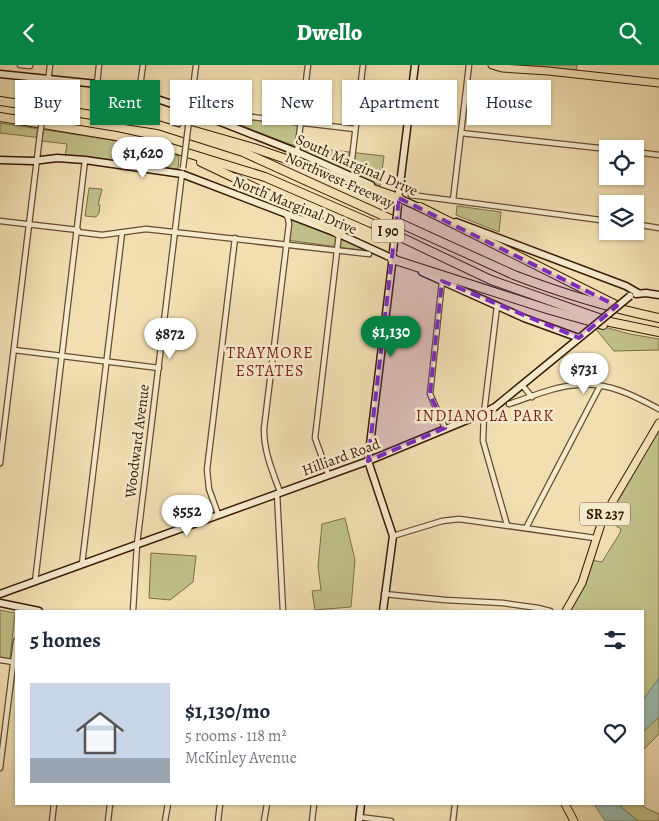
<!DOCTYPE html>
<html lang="en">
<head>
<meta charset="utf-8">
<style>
  :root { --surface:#fff; --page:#f6f6f7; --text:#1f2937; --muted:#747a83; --line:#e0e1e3; --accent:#0b8043 }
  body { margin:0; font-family:Alegreya,serif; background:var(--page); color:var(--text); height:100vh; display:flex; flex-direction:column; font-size:19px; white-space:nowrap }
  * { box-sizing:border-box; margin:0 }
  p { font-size:16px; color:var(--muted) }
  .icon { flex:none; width:28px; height:28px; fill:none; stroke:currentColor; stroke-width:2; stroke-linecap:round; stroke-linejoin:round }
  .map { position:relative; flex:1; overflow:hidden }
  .drawer { position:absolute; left:15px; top:545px; width:629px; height:195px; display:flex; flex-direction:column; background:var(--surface); border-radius:0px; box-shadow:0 1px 4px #0004 }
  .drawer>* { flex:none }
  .guide { position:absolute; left:15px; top:15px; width:630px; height:45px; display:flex; gap:10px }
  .tools { position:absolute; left:599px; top:75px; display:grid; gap:10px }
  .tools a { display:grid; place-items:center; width:45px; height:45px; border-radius:0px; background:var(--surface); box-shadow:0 1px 4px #0004; font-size:25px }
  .price { position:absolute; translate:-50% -42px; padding:0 11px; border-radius:18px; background:#fff; color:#222; font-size:16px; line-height:32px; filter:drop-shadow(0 1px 2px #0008) }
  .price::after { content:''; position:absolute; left:50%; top:30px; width:15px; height:11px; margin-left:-8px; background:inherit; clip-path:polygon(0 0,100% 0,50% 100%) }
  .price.active { background:var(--accent); color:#fff }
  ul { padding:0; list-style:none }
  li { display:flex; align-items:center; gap:15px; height:125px; padding:0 15px }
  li+li { border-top:1px solid var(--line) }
  li span { display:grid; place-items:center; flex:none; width:140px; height:100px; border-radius:0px; color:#555 }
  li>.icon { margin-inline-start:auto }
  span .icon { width:60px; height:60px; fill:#fffc; stroke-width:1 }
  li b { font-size:21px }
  h2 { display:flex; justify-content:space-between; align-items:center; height:60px; padding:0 15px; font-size:21px }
  .pill { padding:0 18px; border-radius:0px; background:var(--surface); box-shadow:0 1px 4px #0004; font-size:18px; line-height:45px }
  .pill.active { background:var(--accent); color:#fff }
  header { display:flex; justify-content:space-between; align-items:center; height:65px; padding:0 15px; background:var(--accent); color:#fff; font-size:22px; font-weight:800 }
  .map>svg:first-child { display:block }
</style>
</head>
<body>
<header><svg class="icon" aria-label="back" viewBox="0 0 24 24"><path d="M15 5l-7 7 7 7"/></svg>Dwello<svg class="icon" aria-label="search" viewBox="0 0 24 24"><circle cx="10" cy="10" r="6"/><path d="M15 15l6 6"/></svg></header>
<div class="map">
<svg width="659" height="756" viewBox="0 0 659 756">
  <rect width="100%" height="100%" fill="#f1dfb2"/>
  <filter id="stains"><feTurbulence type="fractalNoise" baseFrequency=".004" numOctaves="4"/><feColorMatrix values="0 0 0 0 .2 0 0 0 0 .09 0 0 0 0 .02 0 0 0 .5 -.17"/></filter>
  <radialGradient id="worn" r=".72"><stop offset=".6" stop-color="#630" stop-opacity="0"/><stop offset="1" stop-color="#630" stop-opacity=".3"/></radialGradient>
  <g fill="#c0c088" stroke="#7c6e46">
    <polygon points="496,0 577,0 576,7"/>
    <polygon points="212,50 297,60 299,61 297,78 292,80"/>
    <polygon points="0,58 138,79 179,91 178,104 65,91 67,79 42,76 42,73 0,68"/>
    <polygon points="305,82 384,91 380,121 305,87"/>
    <polygon points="89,123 102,124 98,140 100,140 99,148 96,152 85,151"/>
    <polygon points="457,141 501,147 499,167 456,150"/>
    <polygon points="293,153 368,186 287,175 290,155"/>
    <polygon points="597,260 630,269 659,274 659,285 614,286 595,263"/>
    <polygon points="659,358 659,638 643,636 642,546 567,546 591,495 602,497 620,468 621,464 603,453 621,431"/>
    <polygon points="345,453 355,495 351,542 315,545 312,526 321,525 318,501 322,459"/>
    <polygon points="151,488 196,491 193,517 170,535 149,533"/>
    <polygon points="0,545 15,548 10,594 0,593"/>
    <polygon points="659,652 659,669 643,685 642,667"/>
    <polygon points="620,739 641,739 646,743 659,749 659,756 638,756 621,742"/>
  </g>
  <g fill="#9bbcb0" stroke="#737c6c">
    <polygon points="659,613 659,652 643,667 643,635"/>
    <polygon points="594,739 620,739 621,742 638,756 605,756"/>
  </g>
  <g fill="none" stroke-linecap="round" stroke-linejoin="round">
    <defs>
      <g id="street">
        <polyline points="20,0 30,1"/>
        <polyline points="97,19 99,0"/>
        <polyline points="47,25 50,0"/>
        <polyline points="139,28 143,0"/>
        <polyline points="210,47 355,64"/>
        <polyline points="189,55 196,0"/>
        <polyline points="461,68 608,84"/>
        <polyline points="297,87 308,0"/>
        <polyline points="635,87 659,90"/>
        <polyline points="352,94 363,0"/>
        <polyline points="411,130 608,156"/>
        <polyline points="453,135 469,0"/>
        <polyline points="0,156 78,165"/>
        <polyline points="635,159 659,163"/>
        <polyline points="77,167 102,170 146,164 369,189"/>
        <polyline points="442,216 430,329 445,363"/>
        <polyline points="497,241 484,348 483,376 507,460"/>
        <polyline points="14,285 159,303"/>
        <polyline points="522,320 532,332"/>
        <path d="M509,339c22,-7 46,-18 68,-19 31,-3 56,10 82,24"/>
        <polyline points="0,398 40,69"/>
        <polyline points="328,409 315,373 339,169"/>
        <path d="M280,427c-8,-22 -16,-40 -16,-63l25,-205 -1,-6 -3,-5"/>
        <polyline points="277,428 283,546"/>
        <polyline points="218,449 209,424 207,405 235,173"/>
        <polyline points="526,463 600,321"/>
        <polyline points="393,471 442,456 459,454 595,473"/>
        <polyline points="82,499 122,168"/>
        <polyline points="35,517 85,95"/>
        <polyline points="384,529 445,535 503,538 538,543 550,546"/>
        <polyline points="133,546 137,479 182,108"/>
        <polyline points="0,595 13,597"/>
        <polyline points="0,703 16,576"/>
        <polyline points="359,752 391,756"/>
        <polyline points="52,756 54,739"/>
        <polyline points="108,756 110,739"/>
        <polyline points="165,756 168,739"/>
        <polyline points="218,756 220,739"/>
        <polyline points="264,756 267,739"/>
        <polyline points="312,756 314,739"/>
        <polyline points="453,756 455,739"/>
      </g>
      <g id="secondary">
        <polyline points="0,9 97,19 139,28 190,45 297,87 371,120"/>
        <polyline points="0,95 33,96 57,93 85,95 182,109 339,169 396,195"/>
        <polyline points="396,132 423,144"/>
        <polyline points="398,135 415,0"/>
        <polyline points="456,157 626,221 638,228"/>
        <polyline points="422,207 524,253 579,273"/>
        <polyline points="636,229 646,228 659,230"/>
        <polyline points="0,529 368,396 484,348 495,342 589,265"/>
        <polyline points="0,538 39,546"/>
        <polyline points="383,546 393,471 368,396 393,191"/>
        <polyline points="359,756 361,739"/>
      </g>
      <g id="primary">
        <polyline points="492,0 502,3 548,6 659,18"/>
        <polyline points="566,546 582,518 603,453 659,358"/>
        <polyline points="565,739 574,756"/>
      </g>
      <g id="highway">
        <path d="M0,36l158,24 85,27 271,123c47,18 96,33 145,43"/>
        <polyline points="0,52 116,71 171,83 265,112 371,158 491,215 610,257 659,267"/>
        <polyline points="184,63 254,83 399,133"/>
        <polyline points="201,97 285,137 318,156 339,169"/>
        <polyline points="420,142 616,240"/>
        <polyline points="392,194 550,245 603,260"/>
      </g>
    </defs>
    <use href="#street" stroke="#664c30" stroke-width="7"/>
    <use href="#secondary" stroke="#381b05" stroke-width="9"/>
    <use href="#primary" stroke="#381b05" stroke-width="9"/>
    <use href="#highway" stroke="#381b05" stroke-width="10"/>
    <use href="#street" stroke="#f6eacd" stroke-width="4.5"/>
    <use href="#secondary" stroke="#f6eacd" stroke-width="6"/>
    <use href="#primary" stroke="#f1dfb2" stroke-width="7"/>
    <use href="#highway" stroke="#f1dfb2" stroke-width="8"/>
    <defs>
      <g id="street-bridge">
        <polyline points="40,69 47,25"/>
        <polyline points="183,103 189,55"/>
      </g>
      <g id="secondary-bridge">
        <polyline points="393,187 398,140"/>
        <polyline points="589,265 630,231"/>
      </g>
    </defs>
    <use href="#street-bridge" stroke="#664c30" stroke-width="7" stroke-linecap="butt"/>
    <use href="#secondary-bridge" stroke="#381b05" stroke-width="9" stroke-linecap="butt"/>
    <use href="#street-bridge" stroke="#f6eacd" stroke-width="4.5"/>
    <use href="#secondary-bridge" stroke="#f6eacd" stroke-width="6"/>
  </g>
  <path fill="#7b2cbf" fill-opacity="0.2" stroke="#7b2cbf" stroke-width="4" stroke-dasharray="10 6" stroke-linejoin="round" d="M399,133l218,108 -38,32 -137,-57 -12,113 15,34 -77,33z"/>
  <g text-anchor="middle" stroke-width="5" stroke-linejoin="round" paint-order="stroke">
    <g fill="#f6eacd" stroke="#715941" stroke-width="1">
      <rect x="372" y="154.5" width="32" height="23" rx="4"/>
      <rect x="580" y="437.5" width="50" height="23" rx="4"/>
    </g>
    <g font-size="14" font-weight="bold" fill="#381b05">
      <text x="388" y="171">I 90</text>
      <text x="605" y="454">SR 237</text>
    </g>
    <g font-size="15" fill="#381b05" stroke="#f6eacd">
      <text transform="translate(357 100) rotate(24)" y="5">South Marginal Drive</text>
      <text transform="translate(340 115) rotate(24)" y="5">Northwest Freeway</text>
      <text transform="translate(295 140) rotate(22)" y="5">North Marginal Drive</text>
      <text transform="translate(137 376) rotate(-83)" y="5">Woodward Avenue</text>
      <text transform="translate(341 392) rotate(-20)" y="5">Hilliard Road</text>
    </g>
    <g font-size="16" letter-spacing="1" fill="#7a1f14" stroke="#f6eacd">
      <text x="270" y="293">TRAYMORE<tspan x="270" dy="18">ESTATES</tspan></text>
      <text x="485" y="356">INDIANOLA PARK</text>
    </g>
  </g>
  <rect width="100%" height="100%" filter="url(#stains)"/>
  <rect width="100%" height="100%" fill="url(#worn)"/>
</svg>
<div class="tools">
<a><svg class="icon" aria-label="locate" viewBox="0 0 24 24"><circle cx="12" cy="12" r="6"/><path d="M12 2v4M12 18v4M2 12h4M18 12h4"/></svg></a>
<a><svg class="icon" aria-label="layers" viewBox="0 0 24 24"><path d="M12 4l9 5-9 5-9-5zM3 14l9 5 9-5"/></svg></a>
</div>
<b class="price" style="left:143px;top:114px">$1,620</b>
<b class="price active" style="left:391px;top:293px">$1,130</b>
<b class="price" style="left:170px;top:295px">$872</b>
<b class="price" style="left:584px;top:330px">$731</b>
<b class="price" style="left:187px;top:472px">$552</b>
<div class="guide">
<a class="pill">Buy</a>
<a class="pill active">Rent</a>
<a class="pill">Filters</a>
<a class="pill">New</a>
<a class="pill">Apartment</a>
<a class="pill">House</a>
</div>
<section class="drawer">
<h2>5 homes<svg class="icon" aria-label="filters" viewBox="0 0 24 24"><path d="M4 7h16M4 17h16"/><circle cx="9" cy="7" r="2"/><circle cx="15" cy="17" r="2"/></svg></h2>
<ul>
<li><span style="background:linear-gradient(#c9d6e8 75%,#9aa5b1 0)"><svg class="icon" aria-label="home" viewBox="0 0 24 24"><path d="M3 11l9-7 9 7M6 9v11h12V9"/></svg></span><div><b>$1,130/mo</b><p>5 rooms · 118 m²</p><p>McKinley Avenue</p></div><svg class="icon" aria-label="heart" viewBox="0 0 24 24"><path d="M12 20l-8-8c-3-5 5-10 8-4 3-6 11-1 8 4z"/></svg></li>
</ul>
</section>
</div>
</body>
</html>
